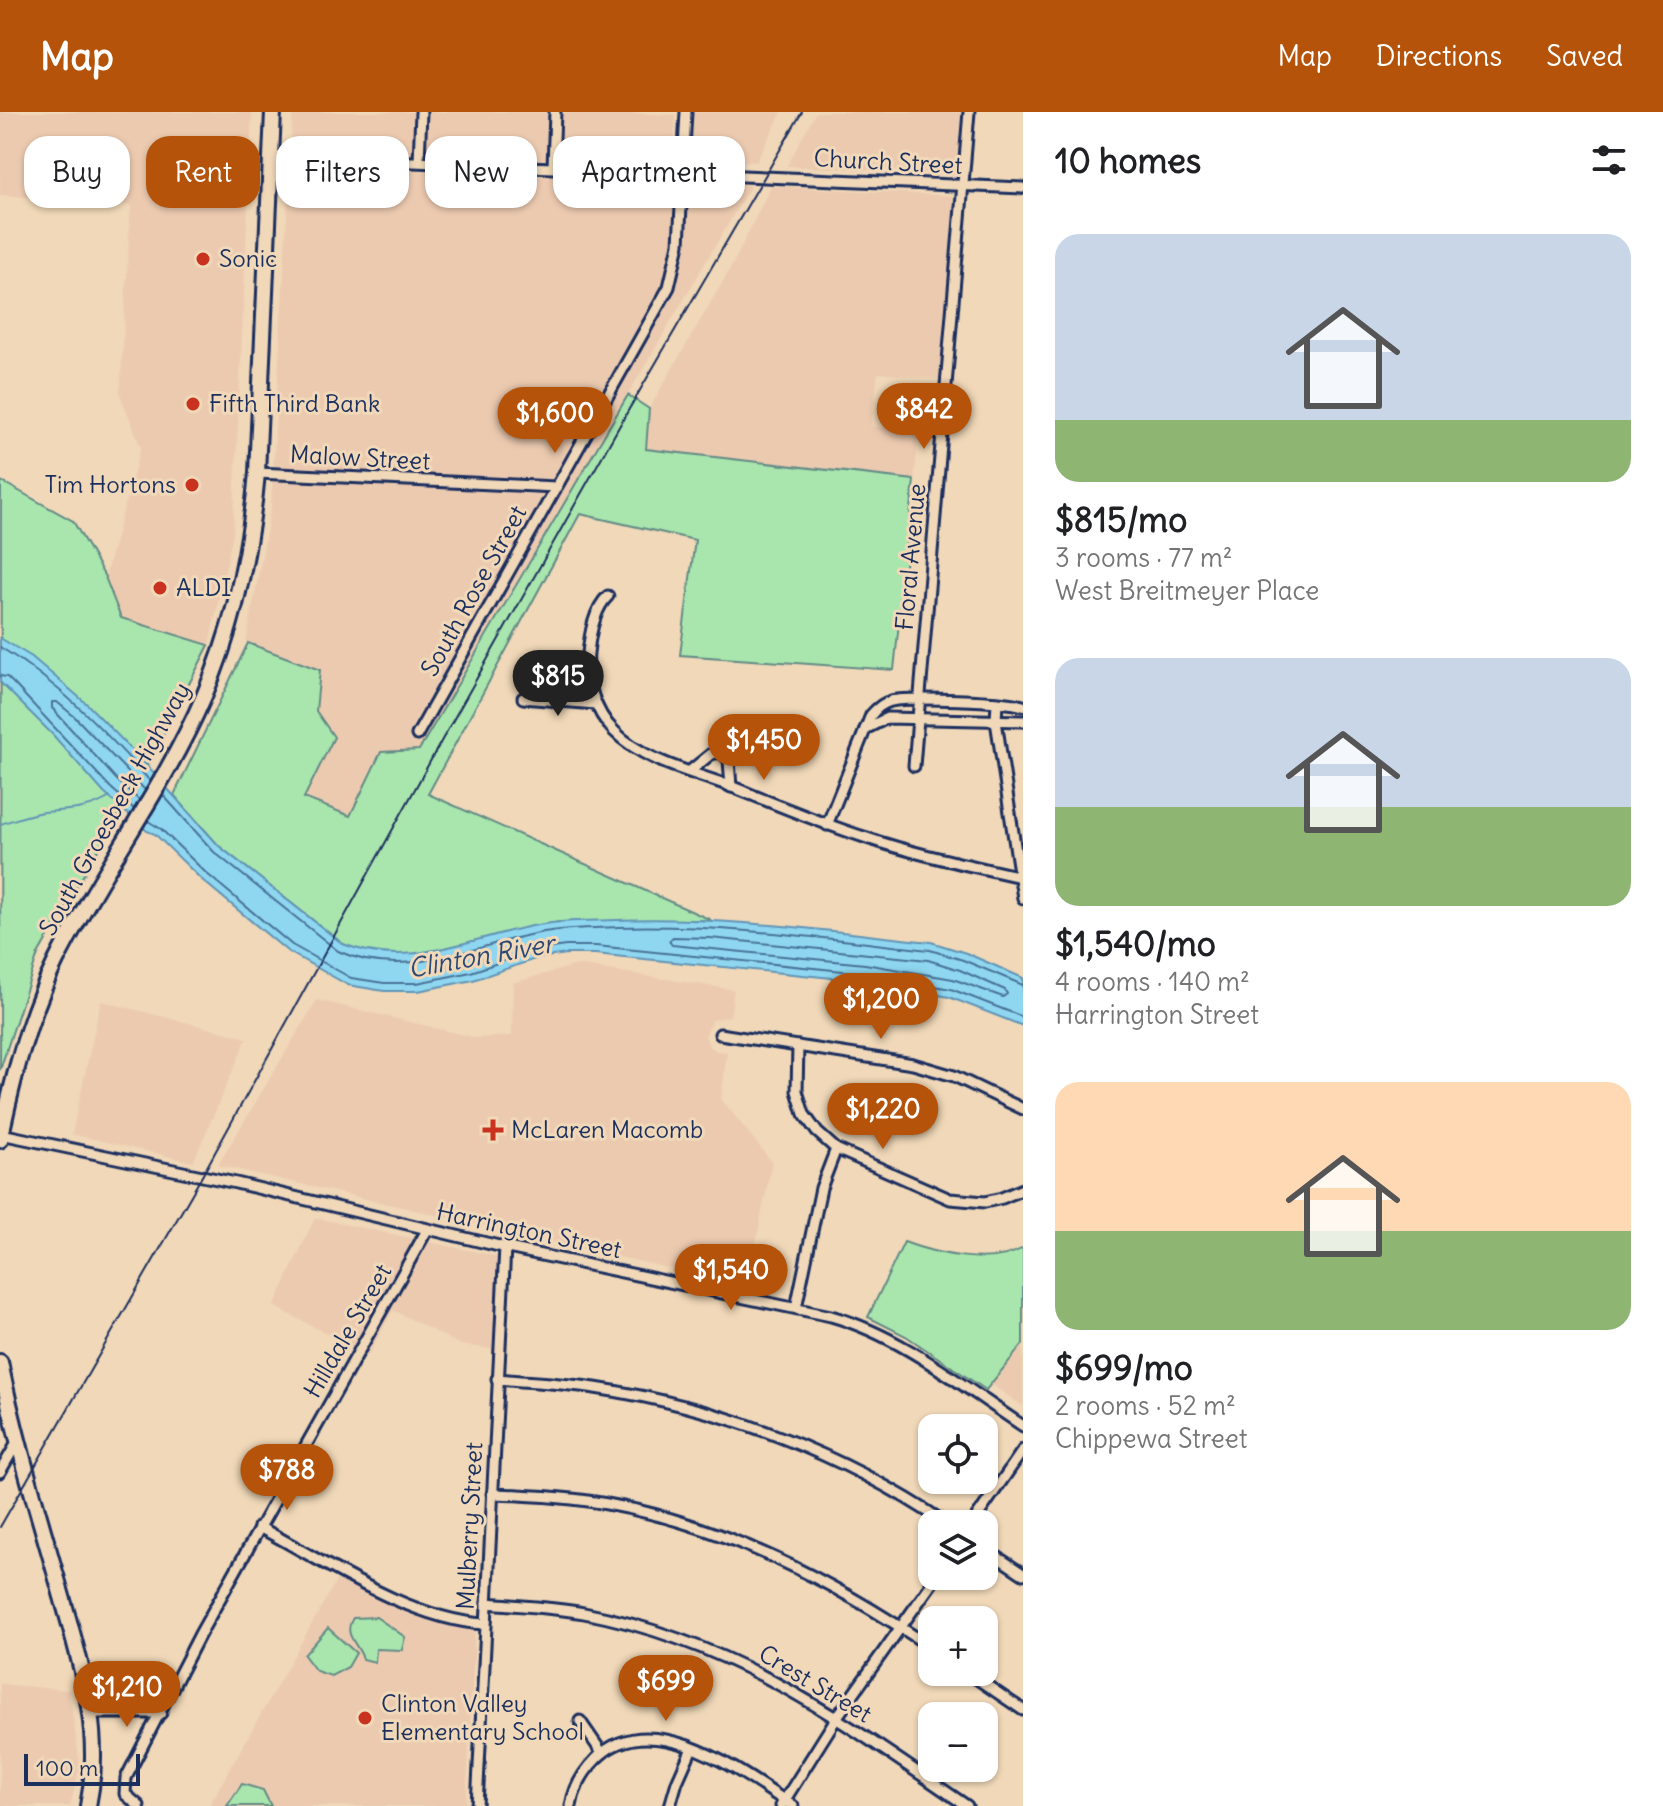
<!DOCTYPE html>
<html lang="en">
<head>
<meta charset="utf-8">
<style>
  :root { --surface:#fff; --page:#f6f6f6; --text:#202124; --muted:#757577; --accent:#b45309 }
  body { margin:0; font-family:Delius,sans-serif; background:var(--page); color:var(--text); height:100vh; display:flex; flex-direction:column; font-size:30px; white-space:nowrap }
  * { box-sizing:border-box; margin:0 }
  p { font-size:26px; color:var(--muted) }
  .icon { flex:none; width:44px; height:44px; fill:none; stroke:currentColor; stroke-width:2; stroke-linecap:round; stroke-linejoin:round }
  .map { position:relative; flex:1; overflow:hidden }
  .sheet { display:flex; flex-direction:column; background:var(--surface); width:640px }
  .sheet>* { flex:none }
  .hud { position:absolute; left:24px; top:24px; width:760px; height:72px; display:flex; gap:16px }
  .fabs { position:absolute; left:918px; top:1302px; display:grid; gap:16px }
  .fabs a { display:grid; place-items:center; width:80px; height:80px; border-radius:16px; background:var(--surface); box-shadow:0 2px 6px #0004; font-size:40px }
  .scale { position:absolute; left:24px; bottom:20px; width:116px; box-sizing:border-box; padding-left:8px; border:4px solid #1b2f5e; border-top:0; font-size:22px; line-height:28px; white-space:nowrap; color:#1b2f5e; -webkit-text-stroke:6px #f0d8b8; paint-order:stroke }
  .price { position:absolute; translate:-50% -68px; padding:0 18px; border-radius:28px; background:var(--accent); color:#fff; font-size:26px; line-height:52px; filter:drop-shadow(0 2px 4px #0008) }
  .price::after { content:''; position:absolute; left:50%; top:48px; width:24px; height:18px; margin-left:-12px; background:inherit; clip-path:polygon(0 0,100% 0,50% 100%) }
  .price.current { background:#222; color:#fff }
  ul { padding:0; list-style:none }
  li { display:grid; align-content:center; gap:16px; height:424px; padding:0 32px }
  li span { display:grid; place-items:center; height:248px; border-radius:24px; color:#555 }
  li>.icon { margin-inline-start:auto }
  span .icon { width:144px; height:144px; fill:#fffc; stroke-width:1 }
  li b { font-size:34px }
  h2 { display:flex; justify-content:space-between; align-items:center; height:96px; padding:0 32px; font-size:34px }
  .pill { padding:0 28px; border-radius:24px; background:var(--surface); box-shadow:0 2px 6px #0004; font-size:28px; line-height:72px }
  .pill.current { background:var(--accent); color:#fff }
  header { display:flex; align-items:center; gap:48px; box-sizing:border-box; height:112px; padding:0 40px; background:var(--accent); color:#fff }
  header strong { font-size:38px }
  nav { display:flex; gap:44px; margin-inline-start:auto; font-size:28px }
  main { display:flex; flex:1; min-height:0 }
  .map>svg:first-child { display:block }
</style>
</head>
<body>
<header>
<strong>Map</strong>
<nav><a>Map</a><a>Directions</a><a>Saved</a></nav>
</header>
<main>
<div class="map">
<svg width="1023" height="1694" viewBox="0 0 1023 1694">
  <rect width="100%" height="100%" fill="#f0d8b8"/>
  <filter id="ink" filterUnits="userSpaceOnUse"><feTurbulence type="fractalNoise" baseFrequency=".0125" numOctaves="2"/><feDisplacementMap in="SourceGraphic" scale="16" xChannelSelector="R" yChannelSelector="G"/><feConvolveMatrix kernelMatrix="1 2 1 2 8 2 1 2 1" color-interpolation-filters="sRGB"/></filter>
  <g filter="url(#ink)">
    <g fill="#eccab0">
      <polygon points="0,0 252,0 233,421 209,533 121,506 105,465 141,335 120,282 131,93 0,83"/>
      <polygon points="293,0 604,0 676,3 673,53 297,37 291,29"/>
      <polygon points="693,0 782,0 756,50 692,46"/>
      <polygon points="816,0 963,0 958,62 787,54"/>
      <polygon points="303,54 751,73 419,638 381,640 350,705 303,686 334,625 316,599 320,558 246,531 271,395 289,67"/>
      <polygon points="771,74 956,84 941,267 878,261 871,314 919,320 914,368 645,337 649,297 733,152"/>
      <polygon points="577,853 734,878 730,904 712,908 705,924 709,934 717,939 727,940 721,987 772,1050 747,1174 218,1053 317,888 477,926 512,924 513,871"/>
      <polygon points="101,889 247,926 193,1050 72,1022"/>
      <polygon points="315,1106 501,1145 492,1237 461,1233 393,1198 368,1243 274,1194"/>
      <polygon points="1023,1232 1023,1294 991,1272"/>
      <polygon points="339,1464 410,1503 463,1517 475,1518 466,1694 209,1694"/>
      <polygon points="0,1572 69,1578 80,1654 70,1694 0,1694"/>
    </g>
    <g fill="#a9e6ad" stroke="#628a86" stroke-width="2">
      <polygon points="628,283 649,297 646,337 914,368 894,558 680,543 695,428 580,402 428,682 711,808 559,810 415,843 388,844 359,839 343,832 219,734 174,683 248,531 320,558 316,599 334,625 304,686 350,704 381,640 419,638"/>
      <polygon points="1,369 73,409 105,465 121,506 209,533 152,644 38,842 0,958"/>
      <path d="M904,1130c32,12 88,25 119,6v96l-37,46 -80,-54 -38,-19z"/>
      <path d="M376,1505l29,20 -3,13 -26,-1 -1,13 -12,-3c-5,-16 -21,-24 -10,-41z"/>
      <polygon points="328,1516 356,1541 348,1555 331,1564 316,1559 304,1543"/>
      <polygon points="242,1672 263,1678 271,1694 227,1694"/>
    </g>
    <path fill="#8fd7f0" stroke="#6194b6" stroke-width="2" d="M0,526l32,19 55,47 52,53 80,89 124,98c67,26 123,-5 189,-18 28,-6 56,-5 85,-6 105,-4 210,11 314,22l35,11 57,25v48l-74,-29 -87,-16 -267,-27h-28l-29,4 -65,22 -55,11h-34l-36,-6 -61,-34 -86,-72 -46,-45 -8,-3 -43,-38 -51,-58 -53,-53z"/>
    <g fill="none" stroke-linecap="round" stroke-linejoin="round">
      <g stroke="#497298" stroke-width="2">
        <path d="M0,535c58,35 105,84 150,134"/>
        <polyline points="0,564 7,565 15,573 110,675 134,697"/>
        <path d="M163,683l51,57 124,99c65,30 131,-4 196,-17 28,-6 57,-6 85,-7 104,-3 208,12 311,23l33,10 60,25"/>
        <polyline points="139,688 117,668 52,596 52,590 57,590 75,605 145,678"/>
        <polyline points="148,709 161,717 206,761 292,833 351,866 384,871 417,871 471,860 536,838 566,834 596,834 863,861 951,877 1023,905"/>
        <polygon points="673,825 710,826 928,848 960,858 1005,878 1007,882 1003,885 953,867 865,852 672,833 669,829"/>
      </g>
      <path stroke="#6194b6" stroke-width="2" d="M0,712c14,-4 29,-10 43,-12 25,-2 45,-1 67,-15"/>
      <defs>
        <g id="street">
          <polyline points="271,44 1023,76"/>
          <polyline points="419,49 421,0"/>
          <polyline points="553,55 555,0"/>
          <polyline points="257,361 556,375"/>
          <path d="M608,484c-14,13 -18,38 -20,57 -2,28 6,58 26,78 29,30 78,41 116,55 45,18 90,37 137,52 50,17 102,27 154,39"/>
          <polyline points="523,586 596,592"/>
          <polyline points="997,590 996,609 1023,786"/>
          <polyline points="865,617 887,606 1023,609"/>
          <polyline points="417,623 669,175 679,132 686,0"/>
          <polyline points="914,654 969,0"/>
          <polyline points="690,659 711,642 721,640 729,648 731,675"/>
          <path d="M827,713l44,-110c5,-6 12,-12 20,-14 18,-4 115,-1 132,5"/>
          <polyline points="720,922 913,952 954,964 1023,997"/>
          <polyline points="798,934 797,979 804,1002 817,1020 836,1037 950,1087 985,1090 1002,1086 1023,1077"/>
          <path d="M1,1022l235,49 267,64 328,69c71,20 131,70 192,110"/>
          <polyline points="796,1196 821,1076 836,1037"/>
          <path d="M497,1267c33,3 66,4 98,9 126,19 247,65 352,136"/>
          <polyline points="0,1360 18,1329"/>
          <path d="M492,1382c38,1 77,3 115,10 118,21 226,77 325,144"/>
          <polyline points="972,1412 1023,1338"/>
          <path d="M259,1415c66,35 151,93 226,97"/>
          <polyline points="984,1436 1023,1462"/>
          <path d="M487,1491c33,3 65,4 97,10 153,29 258,108 383,193"/>
          <polyline points="967,1560 1023,1598"/>
          <polyline points="92,1601 161,1601"/>
          <polyline points="580,1609 602,1641"/>
          <polyline points="139,1694 125,1682 126,1666 200,1522 427,1118"/>
          <polyline points="477,1694 505,1135"/>
          <path d="M571,1694c3,-19 13,-35 26,-48 55,-55 148,17 196,48"/>
          <polyline points="670,1694 677,1670 692,1636"/>
          <polyline points="781,1694 837,1605 937,1464"/>
        </g>
        <g id="primary">
          <path d="M0,1028c13,-62 28,-122 56,-179 45,-90 108,-172 148,-265 31,-71 46,-146 53,-223l16,-361"/>
          <path d="M0,1250c15,76 38,150 59,224 20,72 45,144 29,220"/>
        </g>
      </defs>
      <use href="#street" stroke="#1b2f5e" stroke-width="15"/>
      <use href="#primary" stroke="#1b2f5e" stroke-width="20"/>
      <use href="#street" stroke="#f0d8b8" stroke-width="9"/>
      <use href="#primary" stroke="#f0d8b8" stroke-width="14"/>
      <polyline stroke="#1b2f5e" stroke-width="2" points="0,1415 202,1064 443,626 625,304 802,0"/>
    </g>
  </g>
  <g fill="#c8321e" stroke="#f0d8b8" stroke-width="3">
    <circle cx="203" cy="147" r="8"/>
    <circle cx="193" cy="292" r="8"/>
    <circle cx="192" cy="373" r="8"/>
    <circle cx="160" cy="476" r="8"/>
    <path d="M489 1006h8v8h8v8h-8v8h-8v-8h-8v-8h8z"/>
    <circle cx="365" cy="1606" r="8"/>
  </g>
  <g text-anchor="middle" stroke-width="6" stroke-linejoin="round" paint-order="stroke">
    <g font-size="24" fill="#1b2f5e" stroke="#f0d8b8">
      <text transform="translate(888 50) rotate(3)" y="8">Church Street</text>
      <text transform="translate(360 346) rotate(3)" y="8">Malow Street</text>
      <text transform="translate(911 445) rotate(-85)" y="8">Floral Avenue</text>
      <text transform="translate(474 479) rotate(-61)" y="8">South Rose Street</text>
      <text transform="translate(115 697) rotate(-61)" y="8">South Groesbeck Highway</text>
      <text transform="translate(529 1119) rotate(12)" y="8">Harrington Street</text>
      <text transform="translate(348 1219) rotate(-60)" y="8">Hilldale Street</text>
      <text transform="translate(470 1414) rotate(-87)" y="8">Mulberry Street</text>
      <text transform="translate(815 1572) rotate(31)" y="8">Crest Street</text>
    </g>
    <g font-size="24" fill="#1b2f5e" stroke="#f0d8b8" text-anchor="start">
      <text x="219" y="155">Sonic</text>
      <text x="209" y="300">Fifth Third Bank</text>
      <text x="176" y="381" text-anchor="end">Tim Hortons</text>
      <text x="176" y="484">ALDI</text>
      <text x="511" y="1026">McLaren Macomb</text>
      <text x="381" y="1600">Clinton Valley<tspan x="381" dy="28">Elementary School</tspan></text>
    </g>
    <g font-size="26" font-style="italic" fill="#2c4874" stroke="#f0d8b8">
      <text transform="translate(481 844) rotate(-10)" y="9">Clinton River</text>
    </g>
  </g>
</svg>
<div class="fabs">
<a><svg class="icon" aria-label="locate" viewBox="0 0 24 24"><circle cx="12" cy="12" r="6"/><path d="M12 2v4M12 18v4M2 12h4M18 12h4"/></svg></a>
<a><svg class="icon" aria-label="layers" viewBox="0 0 24 24"><path d="M12 4l9 5-9 5-9-5zM3 14l9 5 9-5"/></svg></a>
<a>+</a>
<a>−</a>
</div>
<div class="scale">100 m</div>
<b class="price" style="left:924px;top:339px">$842</b>
<b class="price" style="left:555px;top:343px">$1,600</b>
<b class="price current" style="left:558px;top:606px">$815</b>
<b class="price" style="left:764px;top:670px">$1,450</b>
<b class="price" style="left:881px;top:929px">$1,200</b>
<b class="price" style="left:883px;top:1039px">$1,220</b>
<b class="price" style="left:731px;top:1200px">$1,540</b>
<b class="price" style="left:287px;top:1400px">$788</b>
<b class="price" style="left:666px;top:1611px">$699</b>
<b class="price" style="left:127px;top:1617px">$1,210</b>
<div class="hud">
<a class="pill">Buy</a>
<a class="pill current">Rent</a>
<a class="pill">Filters</a>
<a class="pill">New</a>
<a class="pill">Apartment</a>
</div>
</div>
<section class="sheet">
<h2>10 homes<svg class="icon" aria-label="filters" viewBox="0 0 24 24"><path d="M4 7h16M4 17h16"/><circle cx="9" cy="7" r="2"/><circle cx="15" cy="17" r="2"/></svg></h2>
<ul>
<li><span style="background:linear-gradient(#c9d6e8 75%,#8fb573 0)"><svg class="icon" aria-label="home" viewBox="0 0 24 24"><path d="M3 11l9-7 9 7M6 9v11h12V9"/></svg></span><div><b>$815/mo</b><p>3 rooms · 77 m²</p><p>West Breitmeyer Place</p></div></li>
<li><span style="background:linear-gradient(#c9d6e8 60%,#8fb573 0)"><svg class="icon" aria-label="home" viewBox="0 0 24 24"><path d="M3 11l9-7 9 7M6 9v11h12V9"/></svg></span><div><b>$1,540/mo</b><p>4 rooms · 140 m²</p><p>Harrington Street</p></div></li>
<li><span style="background:linear-gradient(#ffd9b3 60%,#8fb573 0)"><svg class="icon" aria-label="home" viewBox="0 0 24 24"><path d="M3 11l9-7 9 7M6 9v11h12V9"/></svg></span><div><b>$699/mo</b><p>2 rooms · 52 m²</p><p>Chippewa Street</p></div></li>
</ul>
</section>
</main>
</body>
</html>
